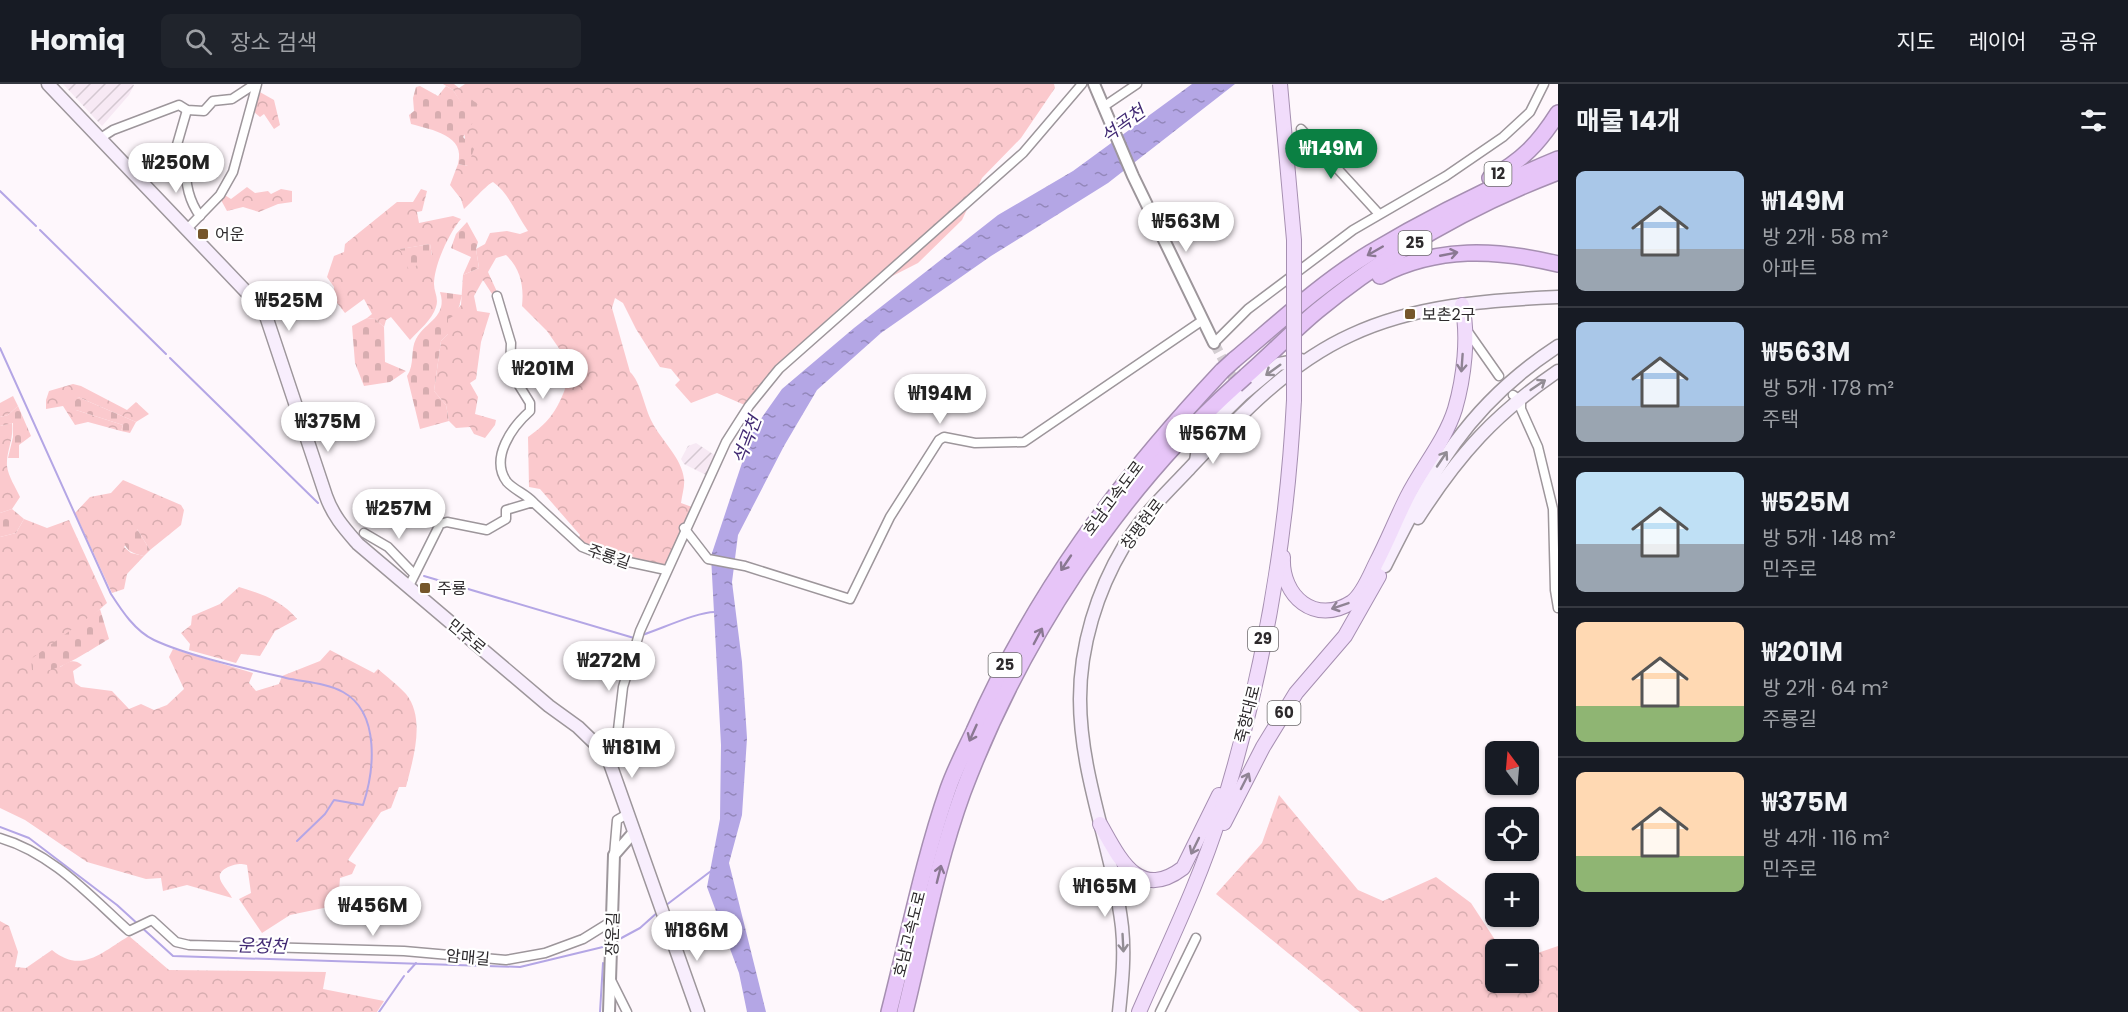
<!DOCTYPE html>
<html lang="ko">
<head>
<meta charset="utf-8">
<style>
  :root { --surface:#171b24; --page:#20242c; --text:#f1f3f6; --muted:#9ea1a6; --line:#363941; --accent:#0b8043 }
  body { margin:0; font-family:Poppins,"Noto Sans KR",sans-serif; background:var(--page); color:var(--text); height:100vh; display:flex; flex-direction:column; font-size:22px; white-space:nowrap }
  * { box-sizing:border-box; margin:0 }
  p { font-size:20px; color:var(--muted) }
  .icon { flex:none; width:33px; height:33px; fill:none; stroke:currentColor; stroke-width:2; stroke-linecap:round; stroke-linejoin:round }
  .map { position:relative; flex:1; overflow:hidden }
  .side { display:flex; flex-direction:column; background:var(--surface); width:570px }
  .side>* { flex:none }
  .needle { width:39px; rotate:344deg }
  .tools { position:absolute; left:1485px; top:657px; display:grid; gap:12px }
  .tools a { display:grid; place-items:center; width:54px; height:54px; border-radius:9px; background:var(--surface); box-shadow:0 2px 4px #0004; font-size:30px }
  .price { position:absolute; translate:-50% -51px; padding:0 14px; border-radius:21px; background:#fff; color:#222; font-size:20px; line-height:39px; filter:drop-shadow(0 2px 3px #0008) }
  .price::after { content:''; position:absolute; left:50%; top:36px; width:18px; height:14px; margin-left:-9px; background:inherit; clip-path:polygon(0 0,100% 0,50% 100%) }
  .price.active { background:var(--accent); color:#fff }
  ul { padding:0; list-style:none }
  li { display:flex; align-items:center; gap:18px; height:150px; padding:0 18px }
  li+li { border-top:2px solid var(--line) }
  li span { display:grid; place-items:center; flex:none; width:168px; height:120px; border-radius:9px; color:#555 }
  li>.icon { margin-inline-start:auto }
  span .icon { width:72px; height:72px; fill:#fffc; stroke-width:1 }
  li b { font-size:26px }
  h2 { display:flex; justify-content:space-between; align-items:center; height:72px; padding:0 18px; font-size:26px }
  header { display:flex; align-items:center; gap:36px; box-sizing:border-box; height:84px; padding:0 30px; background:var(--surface); border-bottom:2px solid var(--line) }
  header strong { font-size:28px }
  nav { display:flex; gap:33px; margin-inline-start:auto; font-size:21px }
  .search { width:420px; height:54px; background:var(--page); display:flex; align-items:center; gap:15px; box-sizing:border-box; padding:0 21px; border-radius:9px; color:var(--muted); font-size:22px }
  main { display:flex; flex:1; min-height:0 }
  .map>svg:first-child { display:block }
</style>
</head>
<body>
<header>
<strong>Homiq</strong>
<div class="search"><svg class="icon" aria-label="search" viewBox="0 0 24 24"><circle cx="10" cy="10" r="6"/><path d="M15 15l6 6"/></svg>장소 검색</div>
<nav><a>지도</a><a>레이어</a><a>공유</a></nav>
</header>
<main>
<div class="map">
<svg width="1558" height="928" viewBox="0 0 1558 928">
  <defs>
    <pattern id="industrial-furrows" width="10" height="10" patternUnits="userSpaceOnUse" patternTransform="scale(1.5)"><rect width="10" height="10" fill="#f7e9f4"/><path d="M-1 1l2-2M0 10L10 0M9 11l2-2" fill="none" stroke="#d4c8d1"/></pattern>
    <pattern id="forest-crowns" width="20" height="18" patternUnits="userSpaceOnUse" patternTransform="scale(1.5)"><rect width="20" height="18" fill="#fbc9cd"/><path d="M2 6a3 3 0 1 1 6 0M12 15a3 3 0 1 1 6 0" fill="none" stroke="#d7adb0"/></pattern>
    <pattern id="cemetery-stones" width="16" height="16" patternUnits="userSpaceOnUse" patternTransform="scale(1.5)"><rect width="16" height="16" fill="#fbc9cd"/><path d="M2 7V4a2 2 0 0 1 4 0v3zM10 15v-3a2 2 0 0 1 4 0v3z" fill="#d7adb0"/></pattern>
    <pattern id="water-ripples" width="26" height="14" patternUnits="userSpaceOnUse" patternTransform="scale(1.5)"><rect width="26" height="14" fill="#b4a6e5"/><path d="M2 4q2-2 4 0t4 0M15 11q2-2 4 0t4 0" fill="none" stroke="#9387ba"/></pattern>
  </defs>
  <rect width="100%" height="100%" fill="#fef7fc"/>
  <g fill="url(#industrial-furrows)">
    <polygon points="63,0 132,0 134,1 129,11 102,42"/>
    <polygon points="696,359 716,372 706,391 684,380 681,375 688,362"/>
  </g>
  <g fill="url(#forest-crowns)" fill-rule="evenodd">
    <path d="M443,0h11l5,4 6,-4h589l1,4 -34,50 -39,40 -20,42 -44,43 -65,33 -76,69 -30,41 -30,-13 -26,10 -16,-18 5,-5 -9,-11 -11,-2 -24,-38 -13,-26 -8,-5 -3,10 18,64c11,10 14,35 22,50 9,18 30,36 32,57 1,7 -2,16 -3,24l11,4 -28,61 -64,-15 -23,-12 3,-6 -40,-46 -11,-2 -1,-50c19,-13 29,-26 37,-48l-4,-11 -9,2 -7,-11 20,-12 -18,-26 -25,-25c2,-19 -1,-37 -16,-51l-10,3 -8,14 10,22h-6l-9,-14 -9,16 3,15 13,2 -9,29 -5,37 -6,4 8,14 -3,17 21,6 -1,5 -10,13 -11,-4 -4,-7 -14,1 -7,-7 -3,-16 -12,-14 7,-50 7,-7v-15l13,-14 2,-30 16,-7 -3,-19 9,-5 5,-11 17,-2 13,3 8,-3c-12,-17 -19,-38 -35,-49 -7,3 -22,21 -29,27l-3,-10 -11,-14 8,-21 10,2 -7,-63 -8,-13z"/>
    <polygon points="258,7 274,16 280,41 274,45 264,30 260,33 254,28"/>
    <polygon points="247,103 255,109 268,107 271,110 281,105 292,107 292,118 278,120 259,128 243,123 227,127 221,116 223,110 231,115"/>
    <path d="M421,105l6,2 -5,20 -5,1 2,11 34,-7 8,3c-12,14 -27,46 -27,65 0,8 5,14 2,23 -4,13 -17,23 -26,33l-19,-23 -5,3 -2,7 -9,-8 -8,-1 5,-4 -8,-15 -19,14 -11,-14v-12l-7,-10 7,-21 10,-4 1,-8 52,-42h16zM430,160l2,11 -32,-5 1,-1z"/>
    <polygon points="73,300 81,302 127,326 136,318 149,330 136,338 78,313 76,326 123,341 121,347 88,338 75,341 63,322 46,325 46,316 49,307"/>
    <polygon points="13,312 18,322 8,331 0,333 0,319"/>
    <path d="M12,339c2,17 -6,28 -5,43 1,10 9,22 13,31l-8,12 -12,4v-87z"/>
    <polygon points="123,396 181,421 184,426 181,441 150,466 137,445 124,463 131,469 144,472 127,490 124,505 112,509 75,429 90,413 111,409"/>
    <path d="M24,435l23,9 22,-8 38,83 -23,20 -24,44c8,-5 13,-9 22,-2l-9,6 2,12 6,4 31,4 17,18 12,-5 13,6 13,-5 17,-16 -15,-32 4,-8 80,24 -4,10 7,8 23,-7 3,-8 38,-15 10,-11 44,23 4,-4c9,8 20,16 28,25 20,25 7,65 0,93h-7l-8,21 -10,4 -33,48 8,5 -4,9 -12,4 -2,27 -48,10 -28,18 -23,-34 12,-6 -4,-28c-8,-2 -11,-1 -19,2 -18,9 -2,19 4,31l-45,-13 -24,6 -2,-13 -15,1 -59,-17 -62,-42 -25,-12v-271l16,-4z"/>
    <path d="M239,503c23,7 42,13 58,32l-22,12 -15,25 -19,-2 -5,9 -47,-13 1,-6 -9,-11 10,-8 1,-9 28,-12z"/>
    <polygon points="1279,711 1358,806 1383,817 1436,793 1471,819 1501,865 1496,866 1496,898 1528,898 1529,872 1558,862 1558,928 1360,928 1216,810 1262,759"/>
    <path d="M0,837l9,5 9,26 -3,15 11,1 26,-18c29,24 49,3 77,-14l40,34 157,2 -3,17 61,12 -7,11h-377z"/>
  </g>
  <g fill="url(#cemetery-stones)">
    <path d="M420,2l18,10 8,-10 7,4 8,12 7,-6 14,13 -19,28 11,12 -6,17 -10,-2c8,-29 -26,-34 -47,-40l-2,-9 5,-4 -1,-13 3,-11z"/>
    <polygon points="467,138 478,158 476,165 479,184 463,191 471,173 451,164 456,150"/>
    <polygon points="430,160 432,172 409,186 400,165"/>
    <path d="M440,208l22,3 -5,19 -9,5v15l-7,7 -7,50 12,14 3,16 -29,8 -13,-53c8,-12 3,-26 9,-37 10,-18 32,-22 24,-47z"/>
    <polygon points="367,234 375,235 384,243 385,278 406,287 390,298 364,302 355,279 352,242"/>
    <polygon points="78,313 136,338 130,349 121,347 123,341 76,326 73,320"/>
    <polygon points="18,322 31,352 19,361 19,374 8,374 13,353 13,339 0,342 0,333 8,331"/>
    <polygon points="12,425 24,435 16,449 0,453 0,429"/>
    <path d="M137,445l13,21 -6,6c-13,-3 -19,-5 -21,-19l6,-7z"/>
    <path d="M100,525l9,30c-18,10 -57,39 -77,31l-1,-11z"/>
  </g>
  <polygon fill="url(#water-ripples)" points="1192,0 1235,0 1108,99 991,172 881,249 817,306 784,362 738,451 732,498 742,578 747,654 742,731 729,779 766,928 747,928 739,889 707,803 720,735 721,661 711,472 753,346 782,305 854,244 998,131 1073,87"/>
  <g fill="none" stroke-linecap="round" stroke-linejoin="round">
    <g stroke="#b4a6e5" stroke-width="2">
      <polyline points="0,107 36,142"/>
      <polyline points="40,146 166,270"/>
      <path d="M0,264l111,246c11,17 24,37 43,46 34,16 94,29 132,38 18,4 41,5 57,14 38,21 31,80 20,113l-29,-5 -9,14 -28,27"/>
      <polyline points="170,274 318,419"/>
      <polyline points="424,492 634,554"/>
      <path d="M642,551c19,-6 57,-24 74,-23"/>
      <polyline points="0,743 29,754 117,821 173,872 520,883 607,862"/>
      <polyline points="665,822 711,787"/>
      <polyline points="614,858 640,844 659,827"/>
      <polyline points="408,888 416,879"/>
      <polyline points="379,928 404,892"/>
      <polyline points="600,928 603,879"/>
    </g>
    <polyline stroke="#d4ced2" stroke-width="10" stroke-dasharray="10 5" stroke-linecap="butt" points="1214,259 1239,305"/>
    <defs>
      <g id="minor">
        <polyline points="1103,23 1137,0"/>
        <path d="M187,26l-13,45 12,8c-1,18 3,38 14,53"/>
        <polyline points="1301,45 1379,130"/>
        <polyline points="99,55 113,46 179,21 187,26 204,27 213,17 232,15 255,0"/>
        <polyline points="186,146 220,111 233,88 257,0"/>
        <path d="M497,212l14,47 -1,27 12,7 -5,5 13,21v8c-17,15 -41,47 -23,71 7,8 19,12 26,20"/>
        <polyline points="1466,245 1499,292"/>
        <polyline points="1214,259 1248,225 1353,146 1446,92 1503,53 1530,28 1544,0"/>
        <polyline points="1513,311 1521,317 1521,325 1538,363 1553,425 1555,506 1558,524"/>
        <polyline points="684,444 708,475 745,482 850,515 890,433 939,356 944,353 975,359 1024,358 1203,236"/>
        <polyline points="364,449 388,463 414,490"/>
        <polyline points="409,502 440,440 447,438 487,446 506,435 506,426 533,418 582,463 610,474 666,486"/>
        <polyline points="607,671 616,663 623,603 640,547 726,358 749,322 779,285 1023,69 1082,0"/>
        <path d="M0,754c52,15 90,58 129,93l23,-11 24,22 13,3 215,6 102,9 39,-7 38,-14 29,-18"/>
        <polyline points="614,771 617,736 629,729"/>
        <polyline points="611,896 627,928"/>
        <polyline points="1160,928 1196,854"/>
      </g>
      <g id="tertiary">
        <polyline points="1094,0 1133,92 1214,259"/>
        <polyline points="609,928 614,771 634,748"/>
      </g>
      <g id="secondary">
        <path d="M48,0l207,217 11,15 60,180c7,20 19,33 32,48l191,162 29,21 29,28 91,257"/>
        <polyline points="1196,377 1200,352 1242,311 1279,280 1301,276"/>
        <path d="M1418,434c41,-64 77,-104 140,-147"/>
        <path d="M1385,482c48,-95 81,-160 173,-220"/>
        <path d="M1119,928c3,-29 6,-56 3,-85 -9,-77 -42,-150 -42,-228 0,-53 17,-108 44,-153 17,-29 42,-53 65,-77 48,-51 98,-105 162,-134 64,-30 137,-35 207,-38"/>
      </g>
      <g id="primary">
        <path d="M1283,473c-2,39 32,69 69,45 11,-8 18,-27 24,-39 11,-21 20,-44 31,-66 15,-30 38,-56 48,-88 9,-31 14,-73 7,-104"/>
        <polyline points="1224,739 1263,663 1296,609 1345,552 1379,492"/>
        <path d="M1100,740c19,33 38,78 83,44l36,-73"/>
        <path d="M1139,928c28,-65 60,-129 81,-197 42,-134 67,-275 74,-415"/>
      </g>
      <g id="motorway">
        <path d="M1490,94c32,-17 49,-35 68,-65"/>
        <path d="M1380,192c57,-30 117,-27 178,-12"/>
        <path d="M1234,276c44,-37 87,-77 136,-107 60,-36 123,-67 188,-94"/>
        <path d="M1246,292c24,-21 47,-45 71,-65 72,-59 155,-106 241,-139"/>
        <path d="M889,928c19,-74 34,-151 59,-223 7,-20 17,-39 26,-58 62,-140 144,-249 248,-360"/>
        <path d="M905,928c18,-73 32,-149 58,-220 57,-151 153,-299 273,-407"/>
      </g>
    </defs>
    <use href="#minor" stroke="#9d969b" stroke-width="11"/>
    <use href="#tertiary" stroke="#9d969b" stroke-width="14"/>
    <use href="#secondary" stroke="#9d969b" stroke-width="15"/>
    <use href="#primary" stroke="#a68fb1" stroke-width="16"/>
    <use href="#motorway" stroke="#a68fb1" stroke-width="18"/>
    <use href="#minor" stroke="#fff" stroke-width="8"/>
    <use href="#tertiary" stroke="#fff" stroke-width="10"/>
    <use href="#secondary" stroke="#f8eefd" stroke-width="12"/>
    <use href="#primary" stroke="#f1dcfb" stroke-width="14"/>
    <use href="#motorway" stroke="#e7c5f8" stroke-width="15"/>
    <defs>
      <polyline id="primary-bridge" points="1280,0 1294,156 1294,316"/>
      <g id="motorway-bridge">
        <polyline points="1222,287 1234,276"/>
        <polyline points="1236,301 1246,292"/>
      </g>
    </defs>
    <use href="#primary-bridge" stroke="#a68fb1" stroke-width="16" stroke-linecap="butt"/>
    <use href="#motorway-bridge" stroke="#a68fb1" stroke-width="18" stroke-linecap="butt"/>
    <use href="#primary-bridge" stroke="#f1dcfb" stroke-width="14"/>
    <use href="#motorway-bridge" stroke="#e7c5f8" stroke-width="15"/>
  </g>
  <defs><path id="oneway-shaft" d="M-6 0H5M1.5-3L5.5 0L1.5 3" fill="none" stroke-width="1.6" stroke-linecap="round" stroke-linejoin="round" transform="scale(1.5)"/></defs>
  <g stroke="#8a7892">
    <use href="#oneway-shaft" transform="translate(1375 167) rotate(150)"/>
    <use href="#oneway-shaft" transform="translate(1449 170) rotate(-11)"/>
    <use href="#oneway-shaft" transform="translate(1066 479) rotate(124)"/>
    <use href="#oneway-shaft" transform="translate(1038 552) rotate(-62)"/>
    <use href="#oneway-shaft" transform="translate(973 649) rotate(114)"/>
    <use href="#oneway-shaft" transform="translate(939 790) rotate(-76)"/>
  </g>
  <g stroke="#8f8394">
    <use href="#oneway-shaft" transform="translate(1462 279) rotate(94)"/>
    <use href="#oneway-shaft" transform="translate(1340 522) rotate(161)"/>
    <use href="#oneway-shaft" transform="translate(1245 697) rotate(-63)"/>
    <use href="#oneway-shaft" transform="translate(1195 762) rotate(116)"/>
  </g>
  <g stroke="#928c94">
    <use href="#oneway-shaft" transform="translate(1273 286) rotate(144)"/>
    <use href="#oneway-shaft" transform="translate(1538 301) rotate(-34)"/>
    <use href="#oneway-shaft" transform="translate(1442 375) rotate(-56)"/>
    <use href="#oneway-shaft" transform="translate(1123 859) rotate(87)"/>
  </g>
  <g fill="#75562b" stroke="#fff" stroke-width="2">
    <rect x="197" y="144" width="12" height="12" rx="3"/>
    <rect x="1404" y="224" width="12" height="12" rx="3"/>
    <rect x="419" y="498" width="12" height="12" rx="3"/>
  </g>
  <g text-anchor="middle" stroke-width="4.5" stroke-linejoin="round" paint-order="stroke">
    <g fill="#fff" stroke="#6c6a6b" stroke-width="1.5">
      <rect x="1484.5" y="78" width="27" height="24" rx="4.5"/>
      <rect x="1398.5" y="147" width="33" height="24" rx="4.5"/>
      <rect x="1248" y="543" width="30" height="24" rx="4.5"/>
      <rect x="988.5" y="569" width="33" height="24" rx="4.5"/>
      <rect x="1267.5" y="617" width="33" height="24" rx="4.5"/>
    </g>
    <g font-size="15" font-weight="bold" fill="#2d2a2c">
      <text x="1498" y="95">12</text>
      <text x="1415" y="164">25</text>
      <text x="1263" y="560">29</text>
      <text x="1005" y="586">25</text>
      <text x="1284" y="634">60</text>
    </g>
    <g font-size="16" fill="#2d2a2c" stroke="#fff" text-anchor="start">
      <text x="215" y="156">어운</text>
      <text x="1422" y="236">보촌2구</text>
      <text x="437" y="510">주룡</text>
    </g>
    <g font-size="16" fill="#2d2a2c" stroke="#fff">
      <text transform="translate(1113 414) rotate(-53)" y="6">호남고속도로</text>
      <text transform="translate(1142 440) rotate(-53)" y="6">창평현로</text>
      <text transform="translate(609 472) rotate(19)" y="6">주룡길</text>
      <text transform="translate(467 552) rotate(40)" y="6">민주로</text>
      <text transform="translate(1247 630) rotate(-76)" y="6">죽향대로</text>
      <text transform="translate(612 850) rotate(-88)" y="6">장운길</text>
      <text transform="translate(909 850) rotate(-76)" y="6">호남고속도로</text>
      <text transform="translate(468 873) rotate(5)" y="6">암매길</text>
    </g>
    <g font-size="18" font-style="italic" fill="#412973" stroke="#fff">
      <text transform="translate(1123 40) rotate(-36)" y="6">석곡천</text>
      <text transform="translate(747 356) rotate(-69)" y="6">석곡천</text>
      <text transform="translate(262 862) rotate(2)" y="6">운정천</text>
    </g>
  </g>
</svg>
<div class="tools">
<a><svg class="needle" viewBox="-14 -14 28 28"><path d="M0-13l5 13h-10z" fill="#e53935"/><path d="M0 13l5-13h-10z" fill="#9ea1a6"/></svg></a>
<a><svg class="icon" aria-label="locate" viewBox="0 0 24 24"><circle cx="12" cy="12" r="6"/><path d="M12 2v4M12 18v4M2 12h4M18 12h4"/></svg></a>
<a>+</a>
<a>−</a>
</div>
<b class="price active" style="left:1331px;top:96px">₩149M</b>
<b class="price" style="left:176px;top:110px">₩250M</b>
<b class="price" style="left:1186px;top:169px">₩563M</b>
<b class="price" style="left:289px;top:248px">₩525M</b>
<b class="price" style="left:543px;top:316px">₩201M</b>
<b class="price" style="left:940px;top:341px">₩194M</b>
<b class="price" style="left:328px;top:369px">₩375M</b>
<b class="price" style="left:1213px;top:381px">₩567M</b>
<b class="price" style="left:399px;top:456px">₩257M</b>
<b class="price" style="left:609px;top:608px">₩272M</b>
<b class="price" style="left:632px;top:695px">₩181M</b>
<b class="price" style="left:1105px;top:834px">₩165M</b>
<b class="price" style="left:373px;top:853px">₩456M</b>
<b class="price" style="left:697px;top:878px">₩186M</b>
</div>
<section class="side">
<h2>매물 14개<svg class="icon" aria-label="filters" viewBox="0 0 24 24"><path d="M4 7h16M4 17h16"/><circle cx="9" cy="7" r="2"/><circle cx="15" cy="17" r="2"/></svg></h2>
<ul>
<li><span style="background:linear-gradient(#a9c7e8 65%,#9aa5b1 0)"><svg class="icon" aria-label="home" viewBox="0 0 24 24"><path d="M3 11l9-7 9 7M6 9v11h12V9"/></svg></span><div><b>₩149M</b><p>방 2개 · 58 m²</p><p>아파트</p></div></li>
<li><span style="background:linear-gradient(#a9c7e8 70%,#9aa5b1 0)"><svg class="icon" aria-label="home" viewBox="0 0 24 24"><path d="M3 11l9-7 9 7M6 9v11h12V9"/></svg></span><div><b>₩563M</b><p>방 5개 · 178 m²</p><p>주택</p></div></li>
<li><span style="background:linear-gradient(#bfe0f5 60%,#9aa5b1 0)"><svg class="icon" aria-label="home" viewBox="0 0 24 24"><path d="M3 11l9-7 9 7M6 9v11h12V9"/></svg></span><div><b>₩525M</b><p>방 5개 · 148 m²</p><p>민주로</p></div></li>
<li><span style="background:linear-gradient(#ffd9b3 70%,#8fb573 0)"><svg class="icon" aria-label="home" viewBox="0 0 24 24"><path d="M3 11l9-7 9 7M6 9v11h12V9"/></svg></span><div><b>₩201M</b><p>방 2개 · 64 m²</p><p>주룡길</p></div></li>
<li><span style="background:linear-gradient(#ffd9b3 70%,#8fb573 0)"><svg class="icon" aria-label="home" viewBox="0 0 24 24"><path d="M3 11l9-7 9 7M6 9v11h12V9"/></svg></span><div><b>₩375M</b><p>방 4개 · 116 m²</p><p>민주로</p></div></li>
</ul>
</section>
</main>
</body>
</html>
